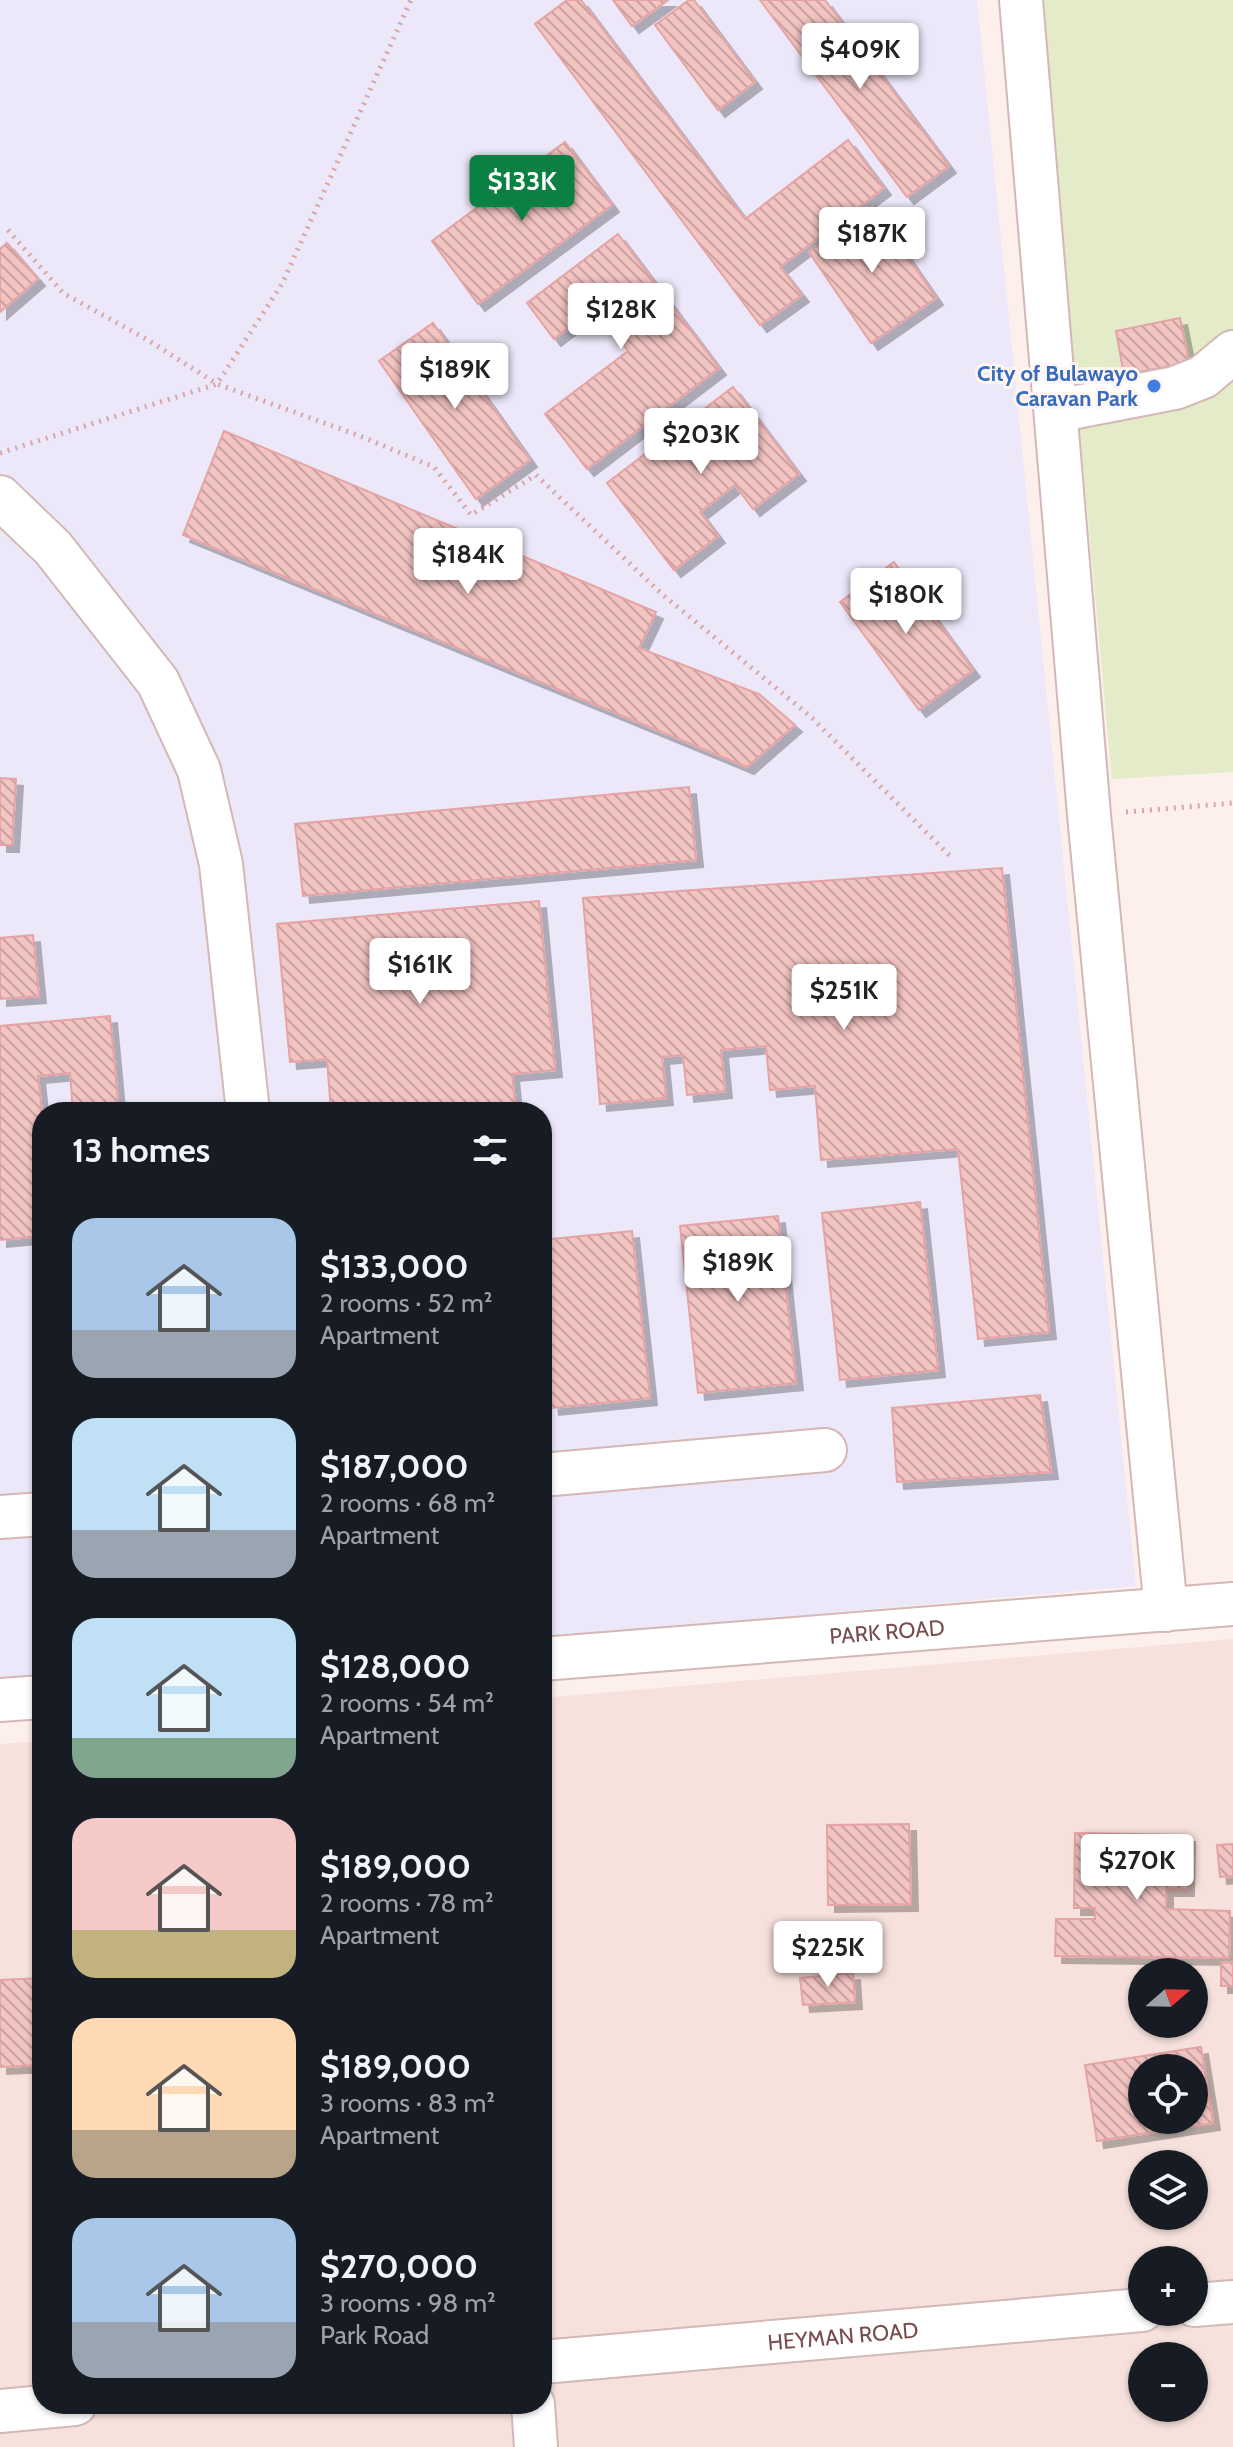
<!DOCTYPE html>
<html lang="en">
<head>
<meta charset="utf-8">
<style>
  :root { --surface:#171b24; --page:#20242c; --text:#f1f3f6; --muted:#9ea1a6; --accent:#0b8043 }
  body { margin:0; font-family:Cabin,sans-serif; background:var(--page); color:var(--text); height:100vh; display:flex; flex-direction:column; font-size:30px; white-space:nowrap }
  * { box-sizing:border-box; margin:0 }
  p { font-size:26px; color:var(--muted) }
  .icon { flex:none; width:44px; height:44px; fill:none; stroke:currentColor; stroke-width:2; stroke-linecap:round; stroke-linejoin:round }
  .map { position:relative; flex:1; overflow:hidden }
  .sheet { position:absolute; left:32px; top:1102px; width:520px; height:1312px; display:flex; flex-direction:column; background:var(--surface); border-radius:32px; box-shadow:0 2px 6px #0004 }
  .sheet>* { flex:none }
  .needle { width:52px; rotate:70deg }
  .fabs { position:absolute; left:1128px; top:1958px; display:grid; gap:16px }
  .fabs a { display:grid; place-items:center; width:80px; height:80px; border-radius:50%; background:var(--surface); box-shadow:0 2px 6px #0004; font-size:40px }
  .price { position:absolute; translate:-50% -68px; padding:0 18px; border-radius:8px; background:#fff; color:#222; font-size:26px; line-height:52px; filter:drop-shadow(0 2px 4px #0008) }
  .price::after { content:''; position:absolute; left:50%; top:48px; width:24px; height:18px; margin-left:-12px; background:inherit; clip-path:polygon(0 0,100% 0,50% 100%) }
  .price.active { background:var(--accent); color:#fff }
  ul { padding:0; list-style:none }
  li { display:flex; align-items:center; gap:24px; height:200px; padding:0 40px }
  li span { display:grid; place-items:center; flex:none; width:224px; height:160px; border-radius:24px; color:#555 }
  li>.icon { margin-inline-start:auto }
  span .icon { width:96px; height:96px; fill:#fffc; stroke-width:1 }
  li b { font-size:34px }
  h2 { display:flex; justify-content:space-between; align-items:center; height:96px; padding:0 40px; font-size:34px }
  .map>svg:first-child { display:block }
</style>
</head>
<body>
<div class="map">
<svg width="1233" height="2447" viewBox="0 0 1233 2447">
  <defs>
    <pattern id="building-back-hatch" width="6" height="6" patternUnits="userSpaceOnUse" patternTransform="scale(2)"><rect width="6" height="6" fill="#f2c4c2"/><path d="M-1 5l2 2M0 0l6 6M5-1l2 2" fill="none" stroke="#c9a1a0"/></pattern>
    <filter id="shadow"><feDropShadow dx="7" dy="7" stdDeviation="0" flood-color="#0004"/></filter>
  </defs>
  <rect width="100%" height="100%" fill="#fdefeb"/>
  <path fill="#f6e1dc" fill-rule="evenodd" d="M1233,1639v808h-1233v-703l42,-3v663h500v-706zM1142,1972h52v52h-52zM1142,2068h52v52h-52zM1142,2164h52v52h-52zM1142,2260h52v52h-52zM1142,2356h52v52h-52z"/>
  <polygon fill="#ece7f9" points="0,0 977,0 1136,1586 542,1638 542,1112 42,1112 42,1680 0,1684"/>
  <polygon fill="#e3ebc8" points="1040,0 1233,0 1233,772 1112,779"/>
  <g fill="url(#building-back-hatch)" stroke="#e5a4a3" stroke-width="2" fill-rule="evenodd" filter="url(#shadow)">
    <polygon points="567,0 581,0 745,219 848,140 884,188 780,267 802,295 760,325 535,24"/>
    <polygon points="613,0 668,0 632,26"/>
    <polygon points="689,0 694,0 755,82 718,110 655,25"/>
    <polygon points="760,0 825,0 949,166 907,197"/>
    <polygon points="565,142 612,205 478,304 432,241"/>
    <polygon points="873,207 936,298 871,343 809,252"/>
    <polygon points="618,234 719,368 587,469 545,414 628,351 596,307 554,339 527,303"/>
    <polygon points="7,243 38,279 0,312 0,249"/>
    <polygon points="1180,318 1189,362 1124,375 1116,331"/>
    <polygon points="433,323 530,460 476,499 379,361"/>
    <polygon points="733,387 799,474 753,509 735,485 700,512 718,536 674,570 607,483"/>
    <polygon points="224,431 656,612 639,648 759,694 795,725 747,767 183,535"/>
    <polygon points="894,562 973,670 919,710 840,602"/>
    <polygon points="0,778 16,779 12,845 0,845"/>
    <polygon points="689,787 696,860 303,896 295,824"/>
    <polygon points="1002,868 1049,1332 978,1339 958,1149 821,1160 815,1086 770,1090 766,1046 721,1050 725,1091 687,1095 683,1055 662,1057 666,1098 600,1104 583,898"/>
    <polygon points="539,901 555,1070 512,1074 516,1112 331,1112 327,1059 290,1062 277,924"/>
    <polygon points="33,935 39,996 0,999 0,938"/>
    <polygon points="110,1016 119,1112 58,1112 73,1111 70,1073 38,1076 42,1113 42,1236 0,1240 0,1026"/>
    <polygon points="920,1202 938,1370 840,1380 822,1213"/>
    <polygon points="778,1216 796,1383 698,1393 680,1226"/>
    <polygon points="632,1231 650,1398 552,1408 542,1313 542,1240"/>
    <polygon points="1040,1395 1051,1472 897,1482 892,1408"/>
    <polygon points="909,1824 911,1904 828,1905 827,1825"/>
    <polygon points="1075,1833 1188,1835 1187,1889 1166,1889 1166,1909 1230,1911 1229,1958 1055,1956 1056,1919 1095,1919 1095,1908 1074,1908"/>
    <polygon points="1233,1844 1233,1876 1220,1877 1217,1845"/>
    <polygon points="1233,1962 1233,1986 1221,1986 1221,1963"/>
    <polygon points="853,1973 855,2002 803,2005 800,1978"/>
    <polygon points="42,1978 42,2065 0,2067 0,1980"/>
    <path d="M1201,2047l12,76 -116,18 -12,-76zM1142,2068h52v52h-52z"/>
  </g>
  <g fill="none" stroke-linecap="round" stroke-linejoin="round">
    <defs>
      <g id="minor">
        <polyline points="1021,0 1089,815 1166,1610"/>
        <polyline points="1056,411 1175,388 1203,377 1233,352"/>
        <polyline points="0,497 53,548 158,682 199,770 221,864 248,1112"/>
        <polyline points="542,1475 825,1450"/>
        <polyline points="0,1517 42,1514"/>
        <path id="s1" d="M542,1659l691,-55"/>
        <polyline points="0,1700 42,1697"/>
        <polyline points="1194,2305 1233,2302"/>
        <path id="s2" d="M542,2362l600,-52"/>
        <polyline points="533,2404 536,2447"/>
        <polyline points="0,2411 75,2404"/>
      </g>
    </defs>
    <use href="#minor" stroke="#d4b8b5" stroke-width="46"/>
    <g stroke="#d8a6a5" stroke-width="5" stroke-dasharray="2 6" stroke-linecap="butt">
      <polyline points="8,230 63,293 148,340 217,384 360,436 434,467 471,515 536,475 663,595 810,716 950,856"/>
      <polyline points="0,453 217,384 282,284 411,0"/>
      <polyline points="1126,812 1233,803"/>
    </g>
    <use href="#minor" stroke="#fff" stroke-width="42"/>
  </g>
  <circle fill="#3f7fe0" stroke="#fff5f2" stroke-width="3" cx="1154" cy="386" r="8"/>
  <g text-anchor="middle" stroke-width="6" stroke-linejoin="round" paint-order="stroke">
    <g font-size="22" font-weight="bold" fill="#366cbe" stroke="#fff5f2" text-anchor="end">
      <text x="1138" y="381">City of Bulawayo<tspan x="1138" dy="25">Caravan Park</tspan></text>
    </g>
    <g font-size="22" fill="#784d4d" stroke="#fff5f2">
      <text dy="8" stroke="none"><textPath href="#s1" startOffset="346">PARK ROAD</textPath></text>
      <text dy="8" stroke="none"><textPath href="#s2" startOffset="302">HEYMAN ROAD</textPath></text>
    </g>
  </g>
</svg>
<div class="fabs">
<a><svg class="needle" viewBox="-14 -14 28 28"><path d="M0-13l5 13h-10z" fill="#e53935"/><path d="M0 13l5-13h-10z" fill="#9ea1a6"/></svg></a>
<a><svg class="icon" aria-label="locate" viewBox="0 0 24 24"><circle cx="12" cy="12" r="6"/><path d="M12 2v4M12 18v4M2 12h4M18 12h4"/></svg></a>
<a><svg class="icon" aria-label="layers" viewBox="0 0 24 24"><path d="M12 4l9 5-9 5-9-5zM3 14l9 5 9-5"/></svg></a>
<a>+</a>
<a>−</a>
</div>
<b class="price" style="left:860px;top:91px">$409K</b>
<b class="price active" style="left:522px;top:223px">$133K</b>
<b class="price" style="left:872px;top:275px">$187K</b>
<b class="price" style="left:621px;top:351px">$128K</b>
<b class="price" style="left:455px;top:411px">$189K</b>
<b class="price" style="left:701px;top:476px">$203K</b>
<b class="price" style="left:468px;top:596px">$184K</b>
<b class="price" style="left:906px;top:636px">$180K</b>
<b class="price" style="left:420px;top:1006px">$161K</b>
<b class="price" style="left:844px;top:1032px">$251K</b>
<b class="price" style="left:738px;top:1304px">$189K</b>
<b class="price" style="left:1137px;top:1902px">$270K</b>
<b class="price" style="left:828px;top:1989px">$225K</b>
<section class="sheet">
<h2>13 homes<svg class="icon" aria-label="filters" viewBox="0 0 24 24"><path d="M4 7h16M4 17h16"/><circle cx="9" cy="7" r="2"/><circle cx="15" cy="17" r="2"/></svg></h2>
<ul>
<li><span style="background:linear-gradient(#a9c7e8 70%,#9aa5b1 0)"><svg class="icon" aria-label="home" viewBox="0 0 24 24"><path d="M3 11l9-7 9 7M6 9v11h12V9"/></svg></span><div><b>$133,000</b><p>2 rooms · 52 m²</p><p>Apartment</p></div></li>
<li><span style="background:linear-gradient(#bfe0f5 70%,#9aa5b1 0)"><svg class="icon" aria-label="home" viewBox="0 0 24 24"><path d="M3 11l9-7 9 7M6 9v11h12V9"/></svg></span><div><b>$187,000</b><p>2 rooms · 68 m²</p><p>Apartment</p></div></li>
<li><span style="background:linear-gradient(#bfe0f5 75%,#7fa58c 0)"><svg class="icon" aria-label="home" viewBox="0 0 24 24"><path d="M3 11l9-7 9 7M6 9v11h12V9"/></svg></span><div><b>$128,000</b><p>2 rooms · 54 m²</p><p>Apartment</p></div></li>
<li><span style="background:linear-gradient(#f6c9c9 70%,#c2b280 0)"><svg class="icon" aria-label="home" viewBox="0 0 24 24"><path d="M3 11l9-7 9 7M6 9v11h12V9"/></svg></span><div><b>$189,000</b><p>2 rooms · 78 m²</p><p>Apartment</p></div></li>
<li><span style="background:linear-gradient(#ffd9b3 70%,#b9a48a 0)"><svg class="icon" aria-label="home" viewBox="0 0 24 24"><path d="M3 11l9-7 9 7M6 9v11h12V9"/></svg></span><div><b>$189,000</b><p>3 rooms · 83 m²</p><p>Apartment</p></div></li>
<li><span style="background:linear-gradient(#a9c7e8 65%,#9aa5b1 0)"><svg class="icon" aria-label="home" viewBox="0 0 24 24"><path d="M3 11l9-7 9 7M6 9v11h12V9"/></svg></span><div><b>$270,000</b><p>3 rooms · 98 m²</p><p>Park Road</p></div></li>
</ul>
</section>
</div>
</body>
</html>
